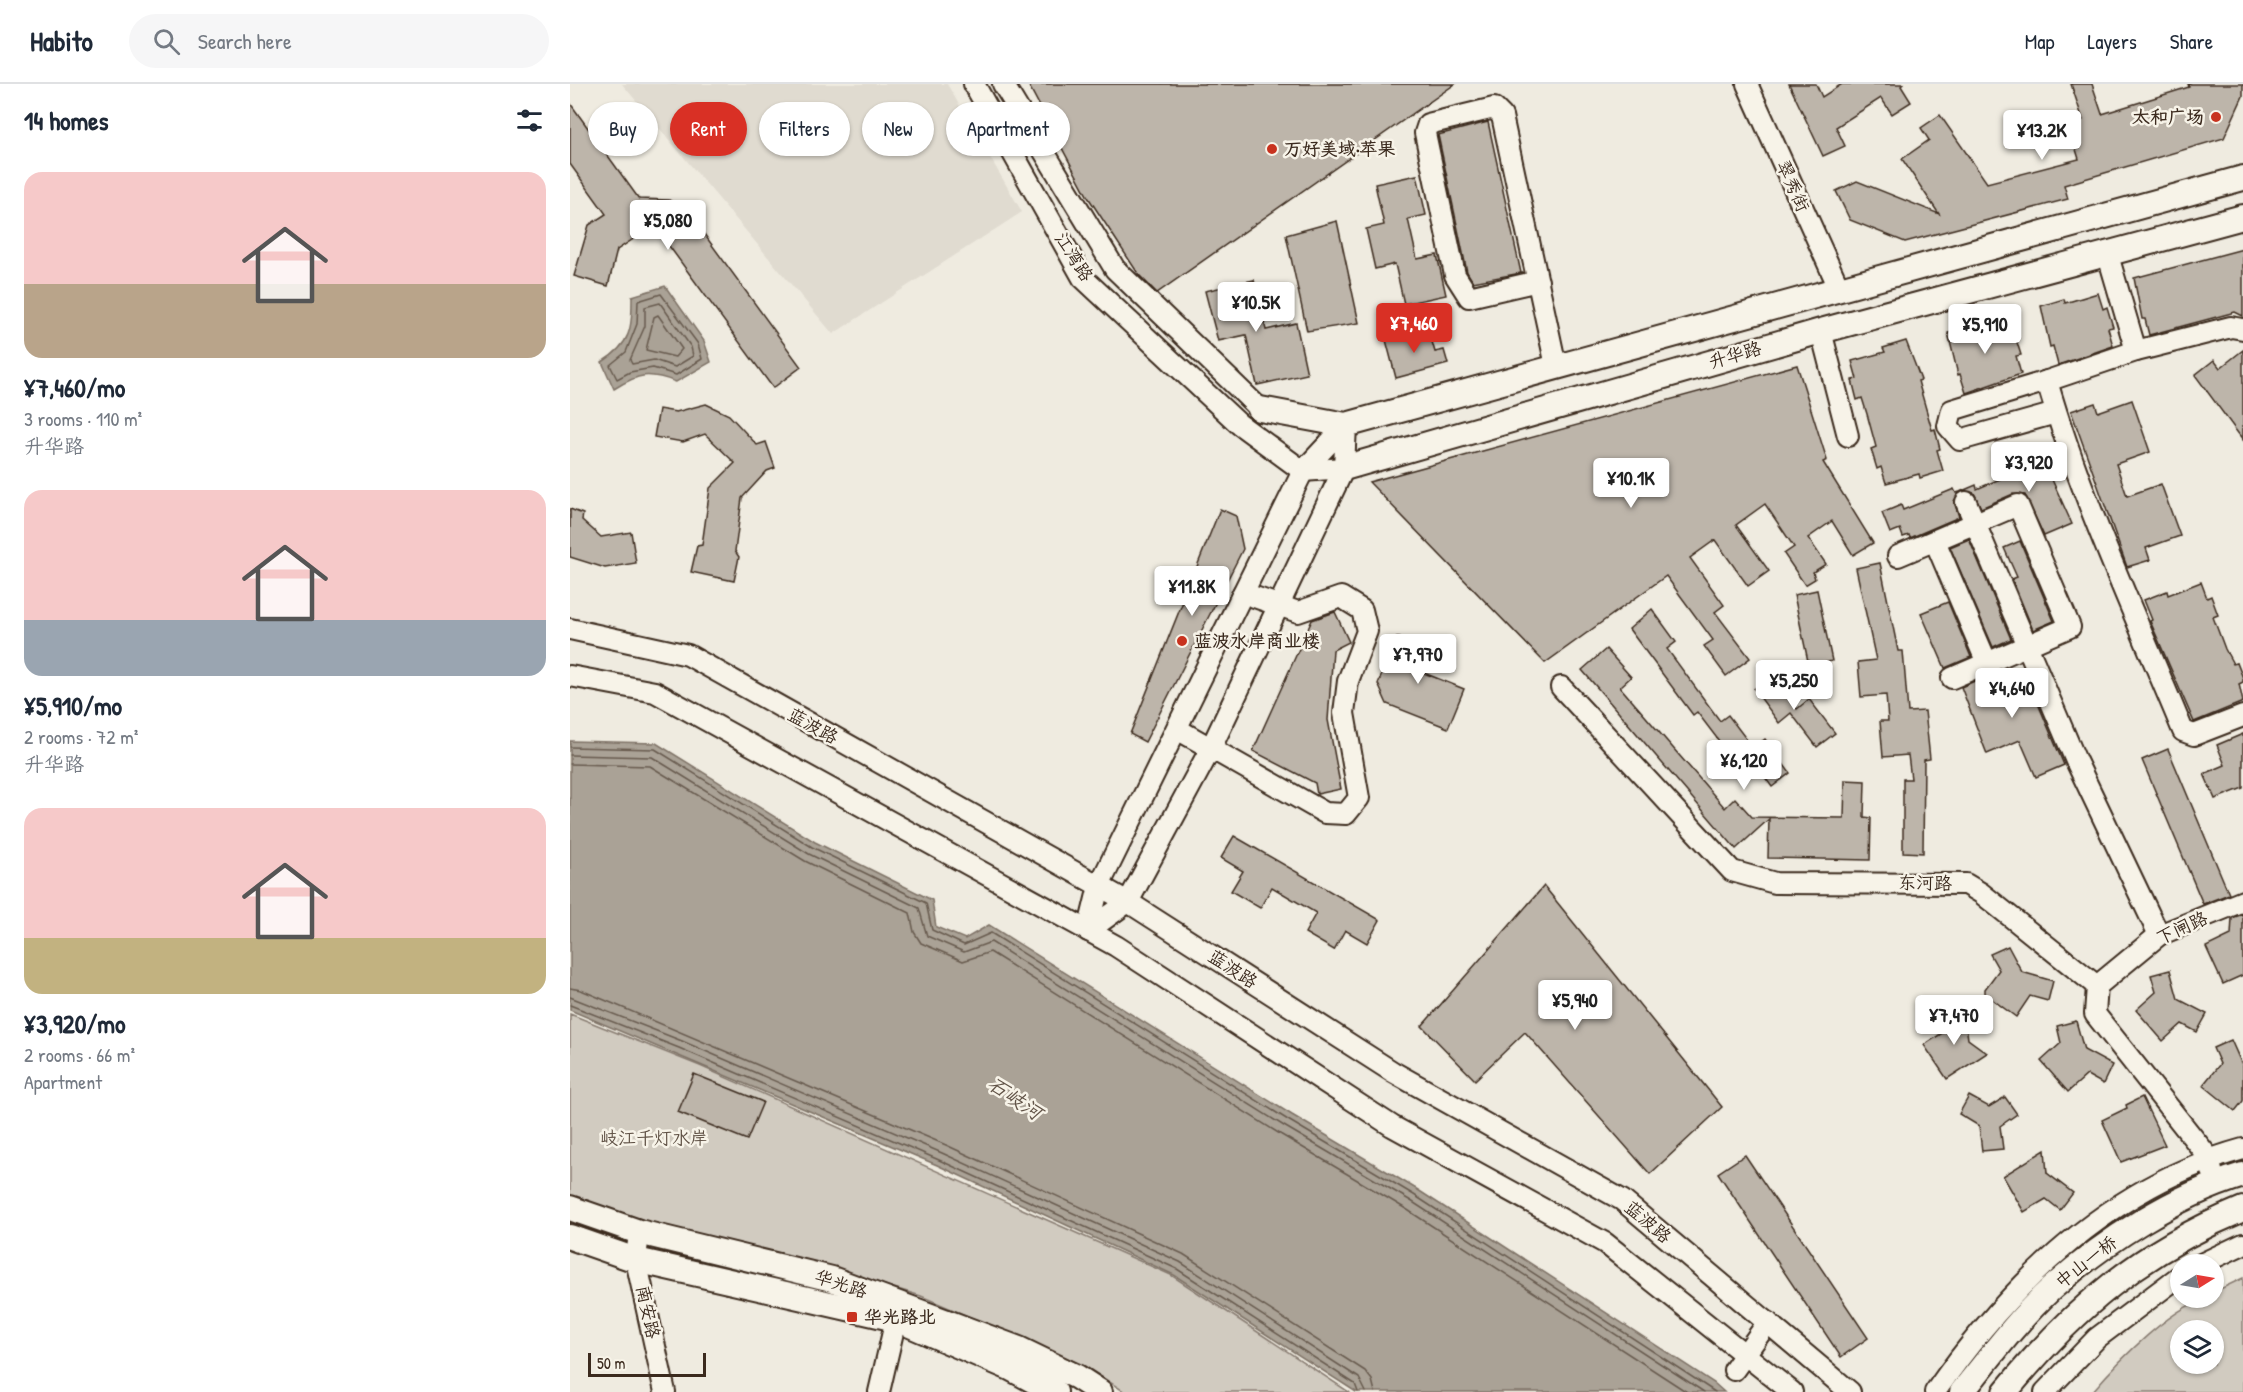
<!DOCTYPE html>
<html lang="en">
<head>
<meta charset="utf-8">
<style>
  :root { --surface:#fff; --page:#f6f6f7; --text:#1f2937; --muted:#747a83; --line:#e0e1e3; --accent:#d93025 }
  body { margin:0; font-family:"Patrick Hand","LXGW WenKai TC",sans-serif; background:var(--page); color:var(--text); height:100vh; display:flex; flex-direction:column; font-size:22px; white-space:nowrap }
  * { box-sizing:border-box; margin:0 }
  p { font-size:20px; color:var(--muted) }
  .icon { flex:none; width:33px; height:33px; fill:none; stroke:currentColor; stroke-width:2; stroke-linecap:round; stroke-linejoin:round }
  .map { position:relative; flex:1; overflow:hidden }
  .sheet { display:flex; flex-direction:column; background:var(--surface); width:570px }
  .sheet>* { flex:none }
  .guide { position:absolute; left:18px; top:18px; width:570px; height:54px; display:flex; gap:12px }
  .needle { width:39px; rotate:79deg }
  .tools { position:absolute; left:1600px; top:1170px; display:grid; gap:12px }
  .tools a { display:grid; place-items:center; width:54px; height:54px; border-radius:50%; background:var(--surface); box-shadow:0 2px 4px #0004; font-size:30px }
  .scale { position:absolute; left:18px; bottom:15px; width:118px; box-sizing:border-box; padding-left:6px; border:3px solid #3b2a1e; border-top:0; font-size:16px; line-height:21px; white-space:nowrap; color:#3b2a1e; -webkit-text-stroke:4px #f7f3e8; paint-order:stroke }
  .price { position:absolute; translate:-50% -51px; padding:0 14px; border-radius:6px; background:#fff; color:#222; font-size:20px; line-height:39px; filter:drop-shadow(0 2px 3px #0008) }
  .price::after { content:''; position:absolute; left:50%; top:36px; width:18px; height:14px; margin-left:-9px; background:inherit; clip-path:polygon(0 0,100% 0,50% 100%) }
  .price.on { background:var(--accent); color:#fff }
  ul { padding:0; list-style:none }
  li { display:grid; align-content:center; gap:12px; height:318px; padding:0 24px }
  li span { display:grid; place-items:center; height:186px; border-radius:18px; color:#555 }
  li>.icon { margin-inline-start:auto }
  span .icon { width:108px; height:108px; fill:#fffc; stroke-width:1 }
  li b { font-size:26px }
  h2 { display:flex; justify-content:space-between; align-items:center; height:72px; padding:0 24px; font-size:26px }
  .pill { padding:0 21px; border-radius:27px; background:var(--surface); box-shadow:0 2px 4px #0004; font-size:21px; line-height:54px }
  .pill.on { background:var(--accent); color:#fff }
  header { display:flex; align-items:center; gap:36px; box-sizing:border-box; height:84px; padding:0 30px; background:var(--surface); border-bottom:2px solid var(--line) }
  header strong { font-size:28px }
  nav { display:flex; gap:33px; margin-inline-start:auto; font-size:21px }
  .search { width:420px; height:54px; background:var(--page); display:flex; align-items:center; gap:15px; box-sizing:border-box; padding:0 21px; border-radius:33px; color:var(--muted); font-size:22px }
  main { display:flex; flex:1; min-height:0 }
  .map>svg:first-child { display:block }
</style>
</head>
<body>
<header>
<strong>Habito</strong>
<div class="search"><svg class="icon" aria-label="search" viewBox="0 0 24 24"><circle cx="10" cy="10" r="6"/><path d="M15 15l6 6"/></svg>Search here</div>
<nav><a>Map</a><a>Layers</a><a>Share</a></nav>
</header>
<main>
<section class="sheet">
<h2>14 homes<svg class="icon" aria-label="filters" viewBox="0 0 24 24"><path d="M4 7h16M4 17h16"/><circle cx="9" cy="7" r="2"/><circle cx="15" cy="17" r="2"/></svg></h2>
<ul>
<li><span style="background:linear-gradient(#f6c9c9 60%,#b9a48a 0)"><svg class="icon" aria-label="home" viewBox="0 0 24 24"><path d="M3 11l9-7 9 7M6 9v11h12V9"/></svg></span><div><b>¥7,460/mo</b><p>3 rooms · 110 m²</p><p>升华路</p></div></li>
<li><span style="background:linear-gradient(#f6c9c9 70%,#9aa5b1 0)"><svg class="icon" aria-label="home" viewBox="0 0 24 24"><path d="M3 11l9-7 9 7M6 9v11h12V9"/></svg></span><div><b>¥5,910/mo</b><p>2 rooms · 72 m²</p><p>升华路</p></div></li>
<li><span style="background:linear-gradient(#f6c9c9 70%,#c2b280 0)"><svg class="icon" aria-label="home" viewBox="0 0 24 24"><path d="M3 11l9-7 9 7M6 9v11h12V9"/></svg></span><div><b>¥3,920/mo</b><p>2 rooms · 66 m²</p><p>Apartment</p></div></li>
</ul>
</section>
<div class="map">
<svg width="1673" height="1308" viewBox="0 0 1673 1308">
  <rect width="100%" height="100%" fill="#efebe0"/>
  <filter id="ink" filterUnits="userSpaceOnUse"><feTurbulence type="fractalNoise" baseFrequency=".0167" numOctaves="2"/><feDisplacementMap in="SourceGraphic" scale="12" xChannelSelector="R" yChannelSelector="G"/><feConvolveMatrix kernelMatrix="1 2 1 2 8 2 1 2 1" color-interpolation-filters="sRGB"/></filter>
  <g filter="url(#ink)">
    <polygon fill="#e0dbd0" points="52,0 377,0 452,128 263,250"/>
    <g fill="#d1cbc0" stroke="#867a6f" stroke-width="1.5" fill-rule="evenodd">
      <polygon points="0,930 130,982 601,1191 779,1308 555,1308 513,1281 351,1212 240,1179 76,1141 0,1113"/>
      <path d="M1673,1194v114h-151c23,-27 86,-94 122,-94v-6zM1611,1246h33v34h-33z"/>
    </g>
    <g fill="#aaa296" stroke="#7e7266" stroke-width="1.5">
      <path d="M95,202l39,55 7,21 -35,20c-27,-10 -37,-9 -62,7l-12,-27c29,-18 30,-33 30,-66z"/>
      <polygon points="0,657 86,659 245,758 362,816 366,843 395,855 419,841 722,1031 848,1106 1144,1299 1154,1308 786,1308 604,1191 367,1081 0,926"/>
    </g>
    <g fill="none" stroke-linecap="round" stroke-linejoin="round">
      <g stroke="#675a4e" stroke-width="1.5">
        <polygon points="91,210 128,260 132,275 106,291 83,284 60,288 47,295 40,281 56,268 67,240 68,217"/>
        <polygon points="90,219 121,263 123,272 105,283 84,276 62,280 60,276 75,242 75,223"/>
        <polygon points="88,231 112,265 105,273 76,266 84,233"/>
        <polyline points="0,663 85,665 242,763 356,819 362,846 394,861 421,849 718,1036 844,1111 1145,1308"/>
        <polyline points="0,671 82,673 239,770 349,824 357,852 394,868 421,858 714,1042 841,1117 1134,1308"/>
        <polyline points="0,680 80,682 235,777 340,829 344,848 351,859 393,877 420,868 710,1050 836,1125 1117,1308"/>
        <polyline points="0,904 11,906 376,1061 613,1170 795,1287 802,1296 805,1308"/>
        <polyline points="0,913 112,957 372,1069 610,1178 789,1294 796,1308"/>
        <polyline points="0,921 109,964 369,1076 607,1185 785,1300 788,1308"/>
      </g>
    </g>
    <g fill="#bdb5aa" stroke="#3b2a1e" stroke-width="1.5">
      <polygon points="458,0 885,0 587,209 569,191 518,113"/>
      <polygon points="1219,0 1246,0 1252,13 1272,0 1333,0 1331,2 1341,18 1322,30 1311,14 1266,43 1275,62 1253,72"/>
      <polygon points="1501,0 1522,0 1532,30 1619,3 1618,0 1673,0 1673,12 1654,54 1494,101 1498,115 1335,158 1280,136 1266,107 1287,97 1369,130 1332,75 1359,56 1351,44 1370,31 1417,99 1509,75 1498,40 1513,36"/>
      <polygon points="0,19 69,115 99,116 118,128 231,283 203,304 91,151 71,150 47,166 38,202 4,192 19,141 36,130 0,80"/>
      <polygon points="918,38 951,189 903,198 897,188 868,51"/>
      <polygon points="847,91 856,131 838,135 847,175 867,171 876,211 834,220 825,180 805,185 796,145 814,141 805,100"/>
      <polygon points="767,137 789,239 737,247 716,151"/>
      <polygon points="1673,165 1673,232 1665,228 1579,251 1575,235 1572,235 1564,194"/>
      <polygon points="684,196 696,246 726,239 737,290 687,301 676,251 648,257 635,207"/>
      <polygon points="1528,209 1533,225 1537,223 1543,243 1538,244 1543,262 1488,281 1483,262 1480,263 1471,222 1494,215 1495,219"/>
      <polygon points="1436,237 1441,253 1445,252 1451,271 1446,272 1451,290 1396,309 1390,290 1388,291 1378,249 1402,243 1403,246"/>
      <polygon points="858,244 865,268 874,266 878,280 826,294 816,256"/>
      <polygon points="1336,257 1351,296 1348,297 1362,346 1365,345 1370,365 1367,366 1373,387 1350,394 1349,390 1316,399 1311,383 1307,385 1301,365 1306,363 1297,330 1292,314 1287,316 1282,296 1287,295 1282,277 1315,268 1313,264"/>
      <polygon points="1673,266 1673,356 1625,291 1644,276 1650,284"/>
      <polygon points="1227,281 1257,376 1253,378 1303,459 1283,471 1262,437 1238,454 1256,480 1243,488 1245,495 1235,501 1214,470 1224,463 1195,420 1166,441 1199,487 1178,502 1145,456 1120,474 1154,521 1145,528 1180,574 1156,592 1134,562 1143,556 1096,492 975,579 799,398"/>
      <polygon points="1562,316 1580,368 1546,380 1557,412 1591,400 1610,452 1576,464 1580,476 1557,483 1501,327 1525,319 1528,328"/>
      <polygon points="136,320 159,331 187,361 196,358 205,384 197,387 172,414 165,467 169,473 164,497 121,488 127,462 132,461 140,404 165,379 135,350 113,358 84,353 89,325 106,328"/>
      <polygon points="1470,369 1502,440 1474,452 1455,411 1443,410 1411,424 1404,409 1392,407 1406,401 1407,405 1441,390 1438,383"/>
      <polygon points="1384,405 1386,409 1390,408 1384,417 1389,433 1340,454 1339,451 1333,453 1330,445 1320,449 1312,429 1331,421 1333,426"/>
      <polygon points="0,425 13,430 12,436 31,453 61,448 66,479 35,484 0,473"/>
      <polygon points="650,425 666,432 673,465 575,658 560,650"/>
      <polygon points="1399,455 1441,555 1423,563 1380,463"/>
      <polygon points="1450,457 1484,537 1463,546 1442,495 1447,493 1434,464"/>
      <polygon points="1310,479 1328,567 1333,567 1338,628 1355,627 1360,675 1354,676 1353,769 1333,768 1333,695 1341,695 1338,671 1313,673 1310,637 1318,637 1316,611 1291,613 1288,578 1306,576 1286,484"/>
      <polygon points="1631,498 1637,514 1641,512 1648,531 1643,533 1655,565 1663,580 1667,579 1673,594 1673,598 1669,600 1673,618 1624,638 1580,537 1582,536 1574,516 1597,507 1598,511"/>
      <polygon points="1247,506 1262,577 1239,582 1224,511"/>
      <polygon points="1378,518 1401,573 1375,584 1351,529"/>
      <polygon points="1082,525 1106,558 1097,565 1150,637 1158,631 1183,664 1195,655 1220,689 1202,703 1177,669 1165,678 1127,628 1123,631 1059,545"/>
      <polygon points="765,528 779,558 763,566 758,636 771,705 747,710 745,699 683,667 742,536"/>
      <polygon points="827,553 862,567 854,589 894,605 878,644 817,620 808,600"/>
      <polygon points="1036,565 1061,593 1050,603 1155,724 1165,714 1182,733 1274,734 1275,696 1295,697 1294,733 1301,734 1300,776 1198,774 1199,735 1166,765 1012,586"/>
      <polygon points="1453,584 1494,681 1466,693 1450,656 1417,670 1391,603 1416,592 1419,599"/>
      <polygon points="1202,591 1227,625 1239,615 1265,649 1247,663 1221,629 1209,639 1184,605"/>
      <polygon points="1673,650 1673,704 1645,715 1634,690 1655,681 1647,661"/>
      <polygon points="1598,665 1659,810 1633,820 1572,676"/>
      <polygon points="664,752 810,836 797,859 775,846 764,866 735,849 746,829 702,803 690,824 661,807 673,787 651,774"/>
      <polygon points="974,802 1152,1023 1080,1090 955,948 905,996 852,942"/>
      <polygon points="1673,830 1673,891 1653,900 1636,863 1661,851 1662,834"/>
      <polygon points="1438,862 1452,888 1483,897 1478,917 1460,912 1446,933 1415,910 1415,905 1429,886 1420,870"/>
      <polygon points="1600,886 1608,915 1637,930 1627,948 1612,940 1593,957 1566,926 1586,908 1581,891"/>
      <polygon points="1394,926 1398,955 1417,969 1377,995 1354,961 1377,946 1374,928"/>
      <polygon points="1506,937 1514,966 1542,981 1533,1000 1517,991 1498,1008 1471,977 1491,959 1487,942"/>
      <polygon points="1661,956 1673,983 1673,1017 1665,1027 1633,1001 1650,980 1643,964"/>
      <polygon points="124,990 193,1018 177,1056 108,1028"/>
      <polygon points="1399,1012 1419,1023 1435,1013 1447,1030 1430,1042 1433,1065 1412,1067 1409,1042 1389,1030"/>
      <polygon points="1572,1013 1595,1061 1551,1078 1532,1036 1557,1024 1556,1021"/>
      <polygon points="1475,1066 1477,1089 1503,1109 1490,1126 1476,1115 1454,1128 1433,1092"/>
      <polygon points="1175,1071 1298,1254 1271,1273 1148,1089"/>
    </g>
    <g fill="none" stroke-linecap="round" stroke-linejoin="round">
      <defs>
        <g id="minor">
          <polyline points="404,0 513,194 669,340 733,387 774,384"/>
          <polyline points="433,0 545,185 690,325"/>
          <polyline points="1177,0 1269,204"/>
          <polyline points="1537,168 1566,267"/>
          <polyline points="968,197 899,213 885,191 855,49 858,40 924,24 932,32 986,282"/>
          <path d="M1673,245l-12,-2 -95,24 -89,30c34,118 89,236 136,350l11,4 49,-19"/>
          <polyline points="1251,247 1278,352"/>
          <polyline points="1477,297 1382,326 1378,342 1390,356 1486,329"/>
          <polygon points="776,341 774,384 641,664 558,818 518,847 529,802 733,387"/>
          <polyline points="1396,418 1506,677 1589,851"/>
          <polyline points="1365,457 1417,579"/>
          <polyline points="1328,472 1448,421 1500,543 1382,594"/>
          <polyline points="0,545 118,571 558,818 823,988 1052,1116 1280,1308"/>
          <polyline points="0,592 85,608 546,862 822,1042 1035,1159 1222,1308"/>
          <polyline points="991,603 1162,787 1205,799 1396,800 1411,809 1527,902"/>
          <polyline points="607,645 755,729 776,730 789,714 774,629 778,597 797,547 792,526 771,513 728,528 673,509"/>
          <polyline points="1527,902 1525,930 1639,1074 1642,1087"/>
          <polyline points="1527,902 1589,851 1673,817"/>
          <polyline points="69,1148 66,1176 95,1308"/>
          <polyline points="1631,1180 1673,1160"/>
          <polyline points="1164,1286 1198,1238"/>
          <polyline points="309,1308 326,1235"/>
          <path d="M1365,1308c76,-109 177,-207 308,-243"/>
          <polyline points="1475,1308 1527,1254 1611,1191"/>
        </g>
        <g id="major">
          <polyline points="690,325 776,341 1673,94"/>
          <polyline points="774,384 1251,247 1673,133"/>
          <polyline points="0,1124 69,1148 262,1195 449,1265 507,1293 530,1308"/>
          <polyline points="0,1153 66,1176 326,1235 440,1284 485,1308"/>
          <path d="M1392,1308c28,-35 57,-74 90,-104 54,-48 122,-92 191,-113"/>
          <path d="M1435,1308c69,-84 136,-141 238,-183"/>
        </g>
      </defs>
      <use href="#minor" stroke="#3b2a1e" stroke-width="24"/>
      <use href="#major" stroke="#3b2a1e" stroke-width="28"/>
      <use href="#minor" stroke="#f7f3e8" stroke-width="20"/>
      <use href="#major" stroke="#f7f3e8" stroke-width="24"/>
    </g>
  </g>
  <g fill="#c8321e" stroke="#f7f3e8" stroke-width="2">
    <circle cx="1646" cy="33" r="6"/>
    <circle cx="702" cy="65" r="6"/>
    <circle cx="612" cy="557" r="6"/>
    <rect x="276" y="1227" width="12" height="12" rx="3"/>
  </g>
  <g text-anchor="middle" stroke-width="5" stroke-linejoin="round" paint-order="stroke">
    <g font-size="18" font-weight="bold" fill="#3b2a1e" stroke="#f7f3e8" text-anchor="start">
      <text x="1634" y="39" text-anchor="end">太和广场</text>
      <text x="714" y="71">万好美域·苹果</text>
      <text x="624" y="563">蓝波水岸商业楼</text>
      <text x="294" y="1239">华光路北</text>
    </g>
    <g font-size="18" fill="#3b2a1e" stroke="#f7f3e8">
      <text transform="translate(1223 102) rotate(66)" y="6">翠秀街</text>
      <text transform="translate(504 173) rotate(57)" y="6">江湾路</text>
      <text transform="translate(1165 271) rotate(-16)" y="6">升华路</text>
      <text transform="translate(243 642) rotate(29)" y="6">蓝波路</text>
      <text transform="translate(1355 799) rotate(1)" y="6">东河路</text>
      <text transform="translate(1612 844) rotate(-25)" y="6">下闸路</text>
      <text transform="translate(663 885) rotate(33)" y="6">蓝波路</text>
      <text transform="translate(1078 1138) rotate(40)" y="6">蓝波路</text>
      <text transform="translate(1516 1178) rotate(-38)" y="6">中山一桥</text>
      <text transform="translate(271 1200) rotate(18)" y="6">华光路</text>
      <text transform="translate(78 1228) rotate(78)" y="6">南安路</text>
    </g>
    <g font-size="18" fill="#605246" stroke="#f7f3e8">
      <text x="84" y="1060">岐江千灯水岸</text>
    </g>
    <g font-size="20" font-style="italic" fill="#625448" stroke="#f7f3e8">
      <text transform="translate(445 1014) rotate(34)" y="7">石岐河</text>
    </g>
  </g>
</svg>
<div class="tools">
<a><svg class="needle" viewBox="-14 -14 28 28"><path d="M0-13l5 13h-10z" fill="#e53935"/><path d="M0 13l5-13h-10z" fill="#747a83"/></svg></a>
<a><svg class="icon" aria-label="layers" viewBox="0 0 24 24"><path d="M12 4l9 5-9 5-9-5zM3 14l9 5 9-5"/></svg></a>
</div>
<div class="scale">50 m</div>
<b class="price" style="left:1472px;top:77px">¥13.2K</b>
<b class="price" style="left:98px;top:167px">¥5,080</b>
<b class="price" style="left:686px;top:249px">¥10.5K</b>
<b class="price on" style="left:844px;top:270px">¥7,460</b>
<b class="price" style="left:1415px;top:271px">¥5,910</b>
<b class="price" style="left:1459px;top:409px">¥3,920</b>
<b class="price" style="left:1061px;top:425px">¥10.1K</b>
<b class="price" style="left:622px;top:533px">¥11.8K</b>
<b class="price" style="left:848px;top:601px">¥7,970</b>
<b class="price" style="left:1224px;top:627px">¥5,250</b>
<b class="price" style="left:1442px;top:635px">¥4,640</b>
<b class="price" style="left:1174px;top:707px">¥6,120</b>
<b class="price" style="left:1005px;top:947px">¥5,940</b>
<b class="price" style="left:1384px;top:962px">¥7,470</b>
<div class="guide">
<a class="pill">Buy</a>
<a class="pill on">Rent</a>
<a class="pill">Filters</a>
<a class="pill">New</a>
<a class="pill">Apartment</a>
</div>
</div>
</main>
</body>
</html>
